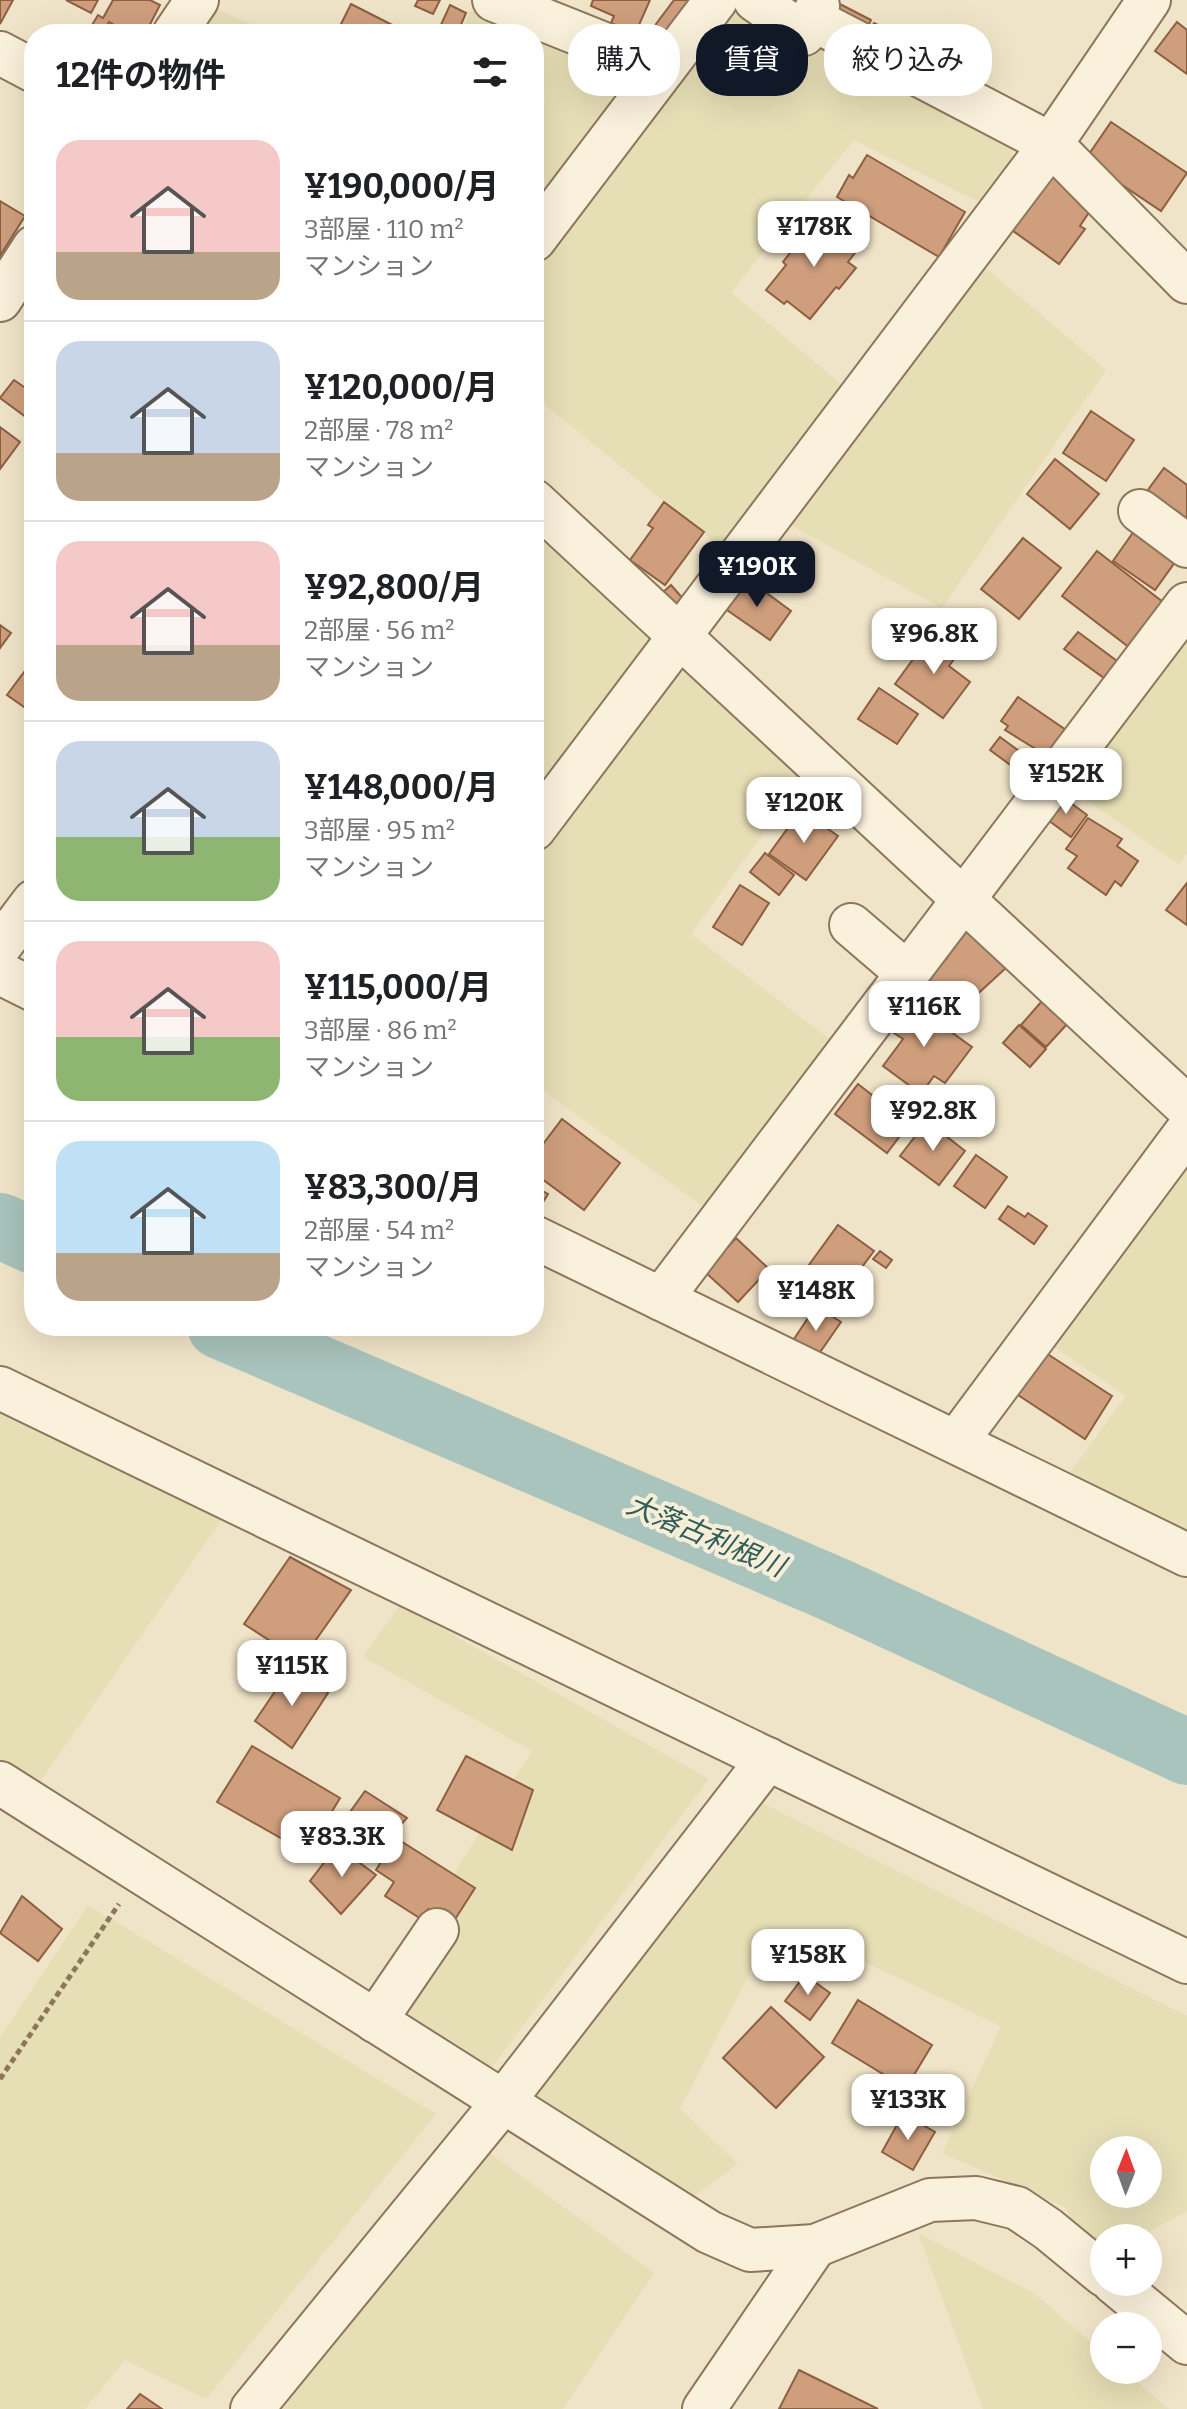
<!DOCTYPE html>
<html lang="ja">
<head>
<meta charset="utf-8">
<style>
  :root { --surface:#fff; --page:#f6f6f6; --text:#202124; --muted:#757577; --line:#e0e0e0; --accent:#111827 }
  body { margin:0; font-family:Bitter,"Noto Sans JP",serif; background:var(--page); color:var(--text); height:100vh; display:flex; flex-direction:column; font-size:30px; white-space:nowrap }
  * { box-sizing:border-box; margin:0 }
  p { font-size:26px; color:var(--muted) }
  .icon { flex:none; width:44px; height:44px; fill:none; stroke:currentColor; stroke-width:2; stroke-linecap:round; stroke-linejoin:round }
  .map { position:relative; flex:1; overflow:hidden }
  .panel { position:absolute; left:24px; top:24px; width:520px; height:1312px; display:flex; flex-direction:column; background:var(--surface); border-radius:32px; box-shadow:0 8px 32px #0002 }
  .panel>* { flex:none }
  .hud { position:absolute; left:568px; top:24px; width:498px; height:72px; display:flex; gap:16px }
  .needle { width:52px; rotate:1deg }
  .controls { position:absolute; left:1090px; top:2136px; display:grid; gap:16px }
  .controls a { display:grid; place-items:center; width:72px; height:72px; border-radius:50%; background:var(--surface); box-shadow:0 8px 32px #0002; font-size:40px }
  .price { position:absolute; translate:-50% -68px; padding:0 18px; border-radius:16px; background:#fff; color:#222; font-size:26px; line-height:52px; filter:drop-shadow(0 2px 4px #0008) }
  .price::after { content:''; position:absolute; left:50%; top:48px; width:24px; height:18px; margin-left:-12px; background:inherit; clip-path:polygon(0 0,100% 0,50% 100%) }
  .price.current { background:var(--accent); color:#fff }
  ul { padding:0; list-style:none }
  li { display:flex; align-items:center; gap:24px; height:200px; padding:0 32px }
  li+li { border-top:2px solid var(--line) }
  li span { display:grid; place-items:center; flex:none; width:224px; height:160px; border-radius:24px; color:#555 }
  li>.icon { margin-inline-start:auto }
  span .icon { width:96px; height:96px; fill:#fffc; stroke-width:1 }
  li b { font-size:34px }
  h2 { display:flex; justify-content:space-between; align-items:center; height:96px; padding:0 32px; font-size:34px }
  .tag { padding:0 28px; border-radius:32px; background:var(--surface); box-shadow:0 8px 32px #0002; font-size:28px; line-height:72px }
  .tag.current { background:var(--accent); color:#fff }
  .map>svg:first-child { display:block }
</style>
</head>
<body>
<div class="map">
<svg width="1187" height="2409" viewBox="0 0 1187 2409">
  <rect width="100%" height="100%" fill="#f0e4c8"/>
  <g fill="#e6deb5" fill-rule="evenodd">
    <polygon points="728,8 1019,133 995,210 854,140 731,292 871,409 980,263 1106,370 942,608 767,512 728,553 534,396 534,34 462,34 470,11 670,80"/>
    <polygon points="216,9 273,34 202,34"/>
    <polygon points="534,519 665,639 534,815"/>
    <polygon points="1187,628 1187,854 1179,864 1061,783"/>
    <polygon points="682,655 805,775 691,934 839,1046 715,1215 534,1084 534,852"/>
    <polygon points="1187,1149 1187,1546 1061,1485 1126,1396 1045,1341"/>
    <polygon points="0,1407 231,1506 29,1798 0,1779"/>
    <polygon points="400,1605 709,1779 479,2084 360,2021 532,1751 363,1657"/>
    <path d="M752,1798l435,218v195l-49,27h-34v19l-9,5 -30,-55 -123,-54 59,-127 -181,-85 -67,25 -73,143 58,55 -53,38 -169,-111zM1104,2150h44v44h-44z"/>
    <polygon points="88,1905 436,2114 206,2399 125,2360 85,2409 0,2409 0,2038"/>
    <polygon points="473,2141 654,2273 563,2409 238,2409"/>
    <polygon points="918,2233 1035,2294 1104,2353 1104,2370 1123,2370 1169,2409 983,2409"/>
  </g>
  <g fill="none" stroke-linecap="round" stroke-linejoin="round">
    <g stroke="#a9c4bc" stroke-width="66">
      <polyline points="0,1226 34,1241"/>
      <polyline points="220,1326 833,1589 1187,1752"/>
    </g>
  </g>
  <g fill="#cf9f7d" stroke="#8d5f41" stroke-width="2">
    <polygon points="0,0 13,0 0,24"/>
    <polygon points="66,0 98,0 91,13"/>
    <polygon points="113,0 150,0 160,5 145,34 131,34 109,22 104,31 92,25 98,15 103,18"/>
    <polygon points="418,0 440,0 433,14 415,6"/>
    <polygon points="593,0 650,0 635,34 611,23 614,16 591,6"/>
    <polygon points="674,0 699,0 669,41 653,28"/>
    <polygon points="834,1 871,20 862,38 824,19"/>
    <polygon points="351,4 410,34 336,34"/>
    <polygon points="450,5 466,13 457,34 439,29"/>
    <polygon points="1177,22 1187,30 1187,74 1155,51"/>
    <polygon points="874,23 903,39 893,56 865,39"/>
    <polygon points="1111,122 1187,173 1161,211 1085,160"/>
    <polygon points="867,155 965,212 939,257 837,197 849,175 853,178"/>
    <polygon points="1053,175 1094,205 1080,226 1085,229 1059,264 1009,228 1031,197 1035,201"/>
    <polygon points="0,201 25,216 0,256"/>
    <polygon points="818,217 858,249 848,262 856,268 839,289 836,287 810,319 787,301 784,304 766,290 786,265 783,262"/>
    <polygon points="30,379 34,381 34,423 0,398 14,380 24,387"/>
    <polygon points="1091,411 1134,440 1106,481 1063,453"/>
    <polygon points="0,427 20,442 0,469"/>
    <polygon points="1055,459 1099,494 1070,529 1027,494"/>
    <polygon points="1164,468 1187,485 1187,519 1177,511 1170,519 1142,498"/>
    <polygon points="664,502 704,532 665,585 630,560 653,528 648,525"/>
    <polygon points="1134,531 1178,558 1155,590 1113,561"/>
    <polygon points="1023,538 1061,568 1019,619 981,589"/>
    <polygon points="1097,551 1168,606 1134,651 1062,596"/>
    <polygon points="745,577 791,611 770,640 724,608"/>
    <polygon points="671,585 685,601 674,610 660,595"/>
    <polygon points="0,625 11,633 0,648"/>
    <polygon points="933,632 960,651 949,666 970,682 943,718 895,684"/>
    <polygon points="1078,632 1117,661 1104,678 1064,649"/>
    <polygon points="30,664 34,666 34,714 7,695"/>
    <polygon points="879,688 918,714 897,744 858,719"/>
    <polygon points="1018,697 1066,730 1047,756 1005,730 1008,726 1001,721"/>
    <polygon points="1000,737 1042,768 1032,781 990,750"/>
    <polygon points="1060,795 1087,815 1071,837 1044,817"/>
    <polygon points="801,810 838,836 806,880 769,854"/>
    <polygon points="1088,818 1122,839 1117,846 1138,861 1121,886 1115,881 1106,895 1068,868 1077,856 1066,849"/>
    <polygon points="765,853 794,875 779,895 750,872"/>
    <polygon points="1187,883 1187,925 1166,910"/>
    <polygon points="740,885 769,903 742,945 713,927"/>
    <polygon points="972,927 1007,967 958,1012 945,997 937,1004 922,987 930,980 926,976 947,958 943,953"/>
    <polygon points="908,1001 972,1047 945,1083 934,1076 921,1094 883,1066 903,1039 888,1029"/>
    <polygon points="1042,1001 1068,1023 1046,1047 1021,1025"/>
    <polygon points="1019,1025 1046,1049 1030,1067 1003,1043"/>
    <polygon points="858,1084 909,1124 887,1153 835,1114"/>
    <polygon points="562,1119 620,1163 584,1210 534,1173 534,1156"/>
    <polygon points="927,1121 965,1151 939,1185 900,1156"/>
    <polygon points="976,1155 1007,1177 985,1208 954,1186"/>
    <polygon points="534,1186 548,1194 534,1217"/>
    <polygon points="1008,1206 1025,1217 1028,1213 1047,1226 1034,1244 999,1219"/>
    <polygon points="838,1225 874,1251 841,1295 806,1269"/>
    <polygon points="736,1238 769,1269 738,1302 705,1272"/>
    <polygon points="880,1251 892,1260 886,1268 873,1259"/>
    <polygon points="821,1309 841,1322 816,1358 792,1342 812,1312 816,1315"/>
    <polygon points="1046,1353 1112,1396 1085,1439 1018,1395"/>
    <polygon points="290,1557 351,1590 301,1661 244,1624"/>
    <polygon points="291,1668 328,1693 292,1748 255,1721"/>
    <polygon points="252,1746 340,1798 307,1853 217,1802"/>
    <polygon points="466,1756 533,1790 512,1850 437,1810"/>
    <polygon points="365,1791 407,1818 378,1851 340,1826"/>
    <polygon points="396,1838 475,1888 452,1924 428,1909 421,1919 385,1896 394,1882 376,1870"/>
    <polygon points="337,1846 376,1875 341,1914 310,1881"/>
    <polygon points="22,1896 62,1929 38,1961 0,1933"/>
    <polygon points="805,1975 830,1993 810,2020 785,2001"/>
    <polygon points="858,2000 932,2045 906,2088 832,2043"/>
    <polygon points="771,2007 824,2057 776,2108 723,2058"/>
    <polygon points="903,2114 935,2132 913,2170 882,2152"/>
    <polygon points="799,2370 878,2409 779,2409"/>
    <polygon points="140,2394 162,2409 127,2409"/>
  </g>
  <g fill="none" stroke-linecap="round" stroke-linejoin="round">
    <defs>
      <g id="minor">
        <polyline points="494,0 664,68"/>
        <polyline points="755,0 804,34 818,6"/>
        <polyline points="812,19 1051,144 1187,282"/>
        <polyline points="174,34 197,0"/>
        <polyline points="0,53 34,71"/>
        <polyline points="534,240 716,0"/>
        <polyline points="0,300 34,247"/>
        <polyline points="534,501 1187,1107"/>
        <polyline points="1140,511 1187,546"/>
        <polyline points="534,829 1051,144 1149,0"/>
        <polyline points="851,925 907,973"/>
        <polyline points="0,946 34,901"/>
        <polyline points="0,973 34,990"/>
        <polyline points="534,1237 1187,1555"/>
        <polyline points="661,1299 1187,604"/>
        <polyline points="0,1388 1187,1962"/>
        <polyline points="956,1442 1187,1131"/>
        <polyline points="0,1783 709,2232 750,2250 815,2246 930,2200 976,2198 1017,2208 1048,2229 1104,2275"/>
        <polyline points="375,2021 437,1930"/>
        <polyline points="1113,2282 1187,2343"/>
        <polyline points="252,2409 503,2102 768,1759"/>
        <polyline points="704,2409 815,2246"/>
      </g>
    </defs>
    <use href="#minor" stroke="#8d765c" stroke-width="46"/>
    <polyline stroke="#8d765c" stroke-width="5" stroke-dasharray="6 4" stroke-linecap="butt" points="0,2079 119,1904"/>
    <use href="#minor" stroke="#faf1dc" stroke-width="42"/>
  </g>
  <g text-anchor="middle" stroke-width="8" stroke-linejoin="round" paint-order="stroke">
    <g font-size="28" font-style="italic" fill="#2f5d5a" stroke="#f7eed8">
      <text transform="translate(706 1535) rotate(23)" y="10">大落古利根川</text>
    </g>
  </g>
</svg>
<div class="controls">
<a><svg class="needle" viewBox="-14 -14 28 28"><path d="M0-13l5 13h-10z" fill="#e53935"/><path d="M0 13l5-13h-10z" fill="#757577"/></svg></a>
<a>+</a>
<a>−</a>
</div>
<b class="price" style="left:814px;top:269px">¥178K</b>
<b class="price current" style="left:757px;top:609px">¥190K</b>
<b class="price" style="left:934px;top:676px">¥96.8K</b>
<b class="price" style="left:1066px;top:816px">¥152K</b>
<b class="price" style="left:804px;top:845px">¥120K</b>
<b class="price" style="left:924px;top:1049px">¥116K</b>
<b class="price" style="left:933px;top:1153px">¥92.8K</b>
<b class="price" style="left:816px;top:1333px">¥148K</b>
<b class="price" style="left:292px;top:1708px">¥115K</b>
<b class="price" style="left:342px;top:1879px">¥83.3K</b>
<b class="price" style="left:808px;top:1997px">¥158K</b>
<b class="price" style="left:908px;top:2142px">¥133K</b>
<div class="hud">
<a class="tag">購入</a>
<a class="tag current">賃貸</a>
<a class="tag">絞り込み</a>
</div>
<section class="panel">
<h2>12件の物件<svg class="icon" aria-label="filters" viewBox="0 0 24 24"><path d="M4 7h16M4 17h16"/><circle cx="9" cy="7" r="2"/><circle cx="15" cy="17" r="2"/></svg></h2>
<ul>
<li><span style="background:linear-gradient(#f6c9c9 70%,#b9a48a 0)"><svg class="icon" aria-label="home" viewBox="0 0 24 24"><path d="M3 11l9-7 9 7M6 9v11h12V9"/></svg></span><div><b>¥190,000/月</b><p>3部屋 · 110 m²</p><p>マンション</p></div></li>
<li><span style="background:linear-gradient(#c9d6e8 70%,#b9a48a 0)"><svg class="icon" aria-label="home" viewBox="0 0 24 24"><path d="M3 11l9-7 9 7M6 9v11h12V9"/></svg></span><div><b>¥120,000/月</b><p>2部屋 · 78 m²</p><p>マンション</p></div></li>
<li><span style="background:linear-gradient(#f6c9c9 65%,#b9a48a 0)"><svg class="icon" aria-label="home" viewBox="0 0 24 24"><path d="M3 11l9-7 9 7M6 9v11h12V9"/></svg></span><div><b>¥92,800/月</b><p>2部屋 · 56 m²</p><p>マンション</p></div></li>
<li><span style="background:linear-gradient(#c9d6e8 60%,#8fb573 0)"><svg class="icon" aria-label="home" viewBox="0 0 24 24"><path d="M3 11l9-7 9 7M6 9v11h12V9"/></svg></span><div><b>¥148,000/月</b><p>3部屋 · 95 m²</p><p>マンション</p></div></li>
<li><span style="background:linear-gradient(#f6c9c9 60%,#8fb573 0)"><svg class="icon" aria-label="home" viewBox="0 0 24 24"><path d="M3 11l9-7 9 7M6 9v11h12V9"/></svg></span><div><b>¥115,000/月</b><p>3部屋 · 86 m²</p><p>マンション</p></div></li>
<li><span style="background:linear-gradient(#bfe0f5 70%,#b9a48a 0)"><svg class="icon" aria-label="home" viewBox="0 0 24 24"><path d="M3 11l9-7 9 7M6 9v11h12V9"/></svg></span><div><b>¥83,300/月</b><p>2部屋 · 54 m²</p><p>マンション</p></div></li>
</ul>
</section>
</div>
</body>
</html>
